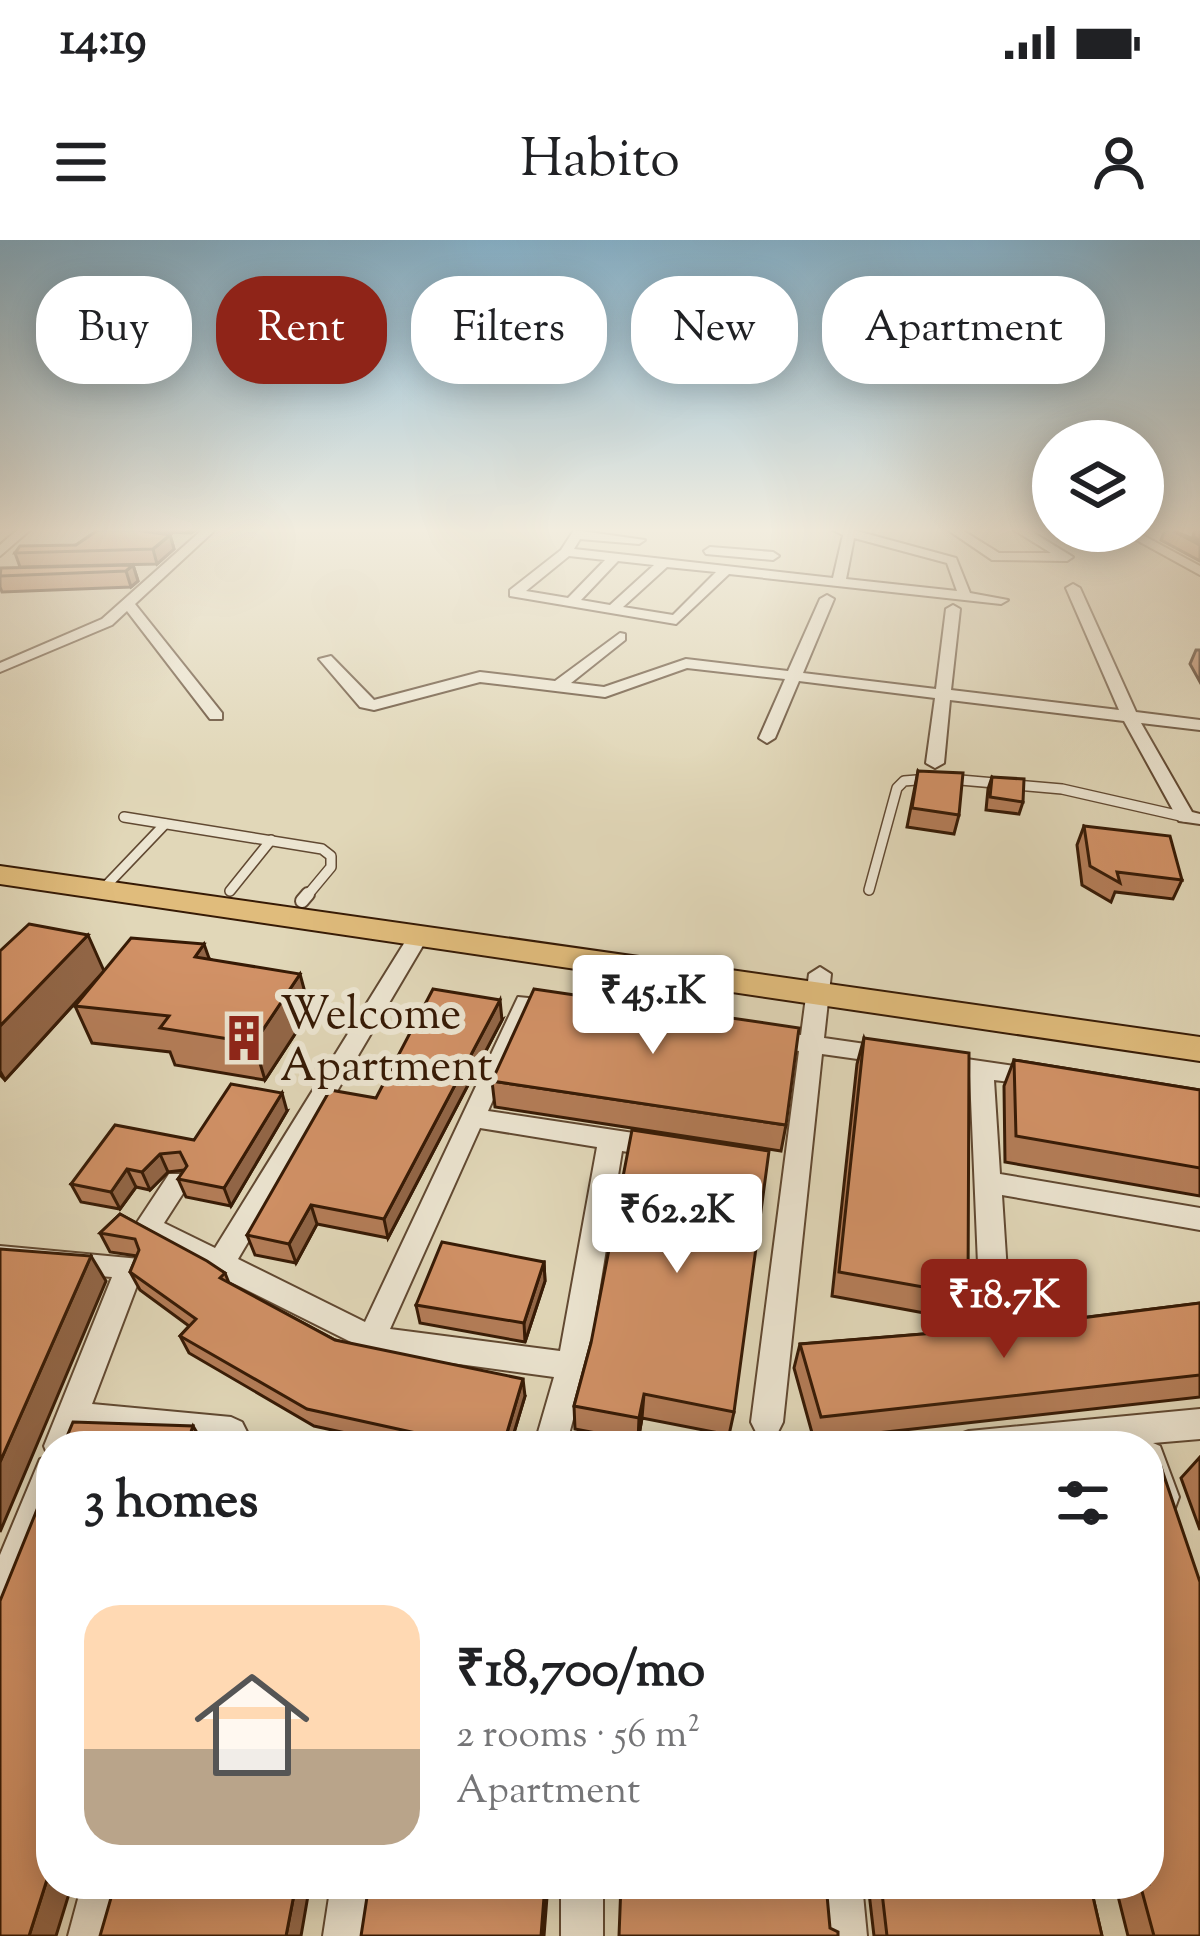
<!DOCTYPE html>
<html lang="en">
<head>
<meta charset="utf-8">
<style>
  :root { --surface:#fff; --page:#f6f6f6; --text:#202124; --muted:#757577; --accent:#8f2418 }
  body { margin:0; font-family:"Sorts Mill Goudy",serif; background:var(--page); color:var(--text); height:100vh; display:flex; flex-direction:column; font-size:45px; white-space:nowrap }
  * { box-sizing:border-box; margin:0 }
  p { font-size:39px; color:var(--muted) }
  .icon { flex:none; width:66px; height:66px; fill:none; stroke:currentColor; stroke-width:2; stroke-linecap:round; stroke-linejoin:round }
  .map { position:relative; flex:1; overflow:hidden }
  .panel { position:absolute; left:36px; top:1191px; width:1128px; height:468px; display:flex; flex-direction:column; background:var(--surface); border-radius:48px; box-shadow:0 6px 30px #0003 }
  .panel>* { flex:none }
  .top-card { position:absolute; left:36px; top:36px; width:1128px; height:108px; display:flex; gap:24px }
  .buttons { position:absolute; left:1032px; top:180px; display:grid; gap:24px }
  .buttons a { display:grid; place-items:center; width:132px; height:132px; border-radius:50%; background:var(--surface); box-shadow:0 6px 30px #0003; font-size:60px }
  .price { position:absolute; translate:-50% -102px; padding:0 27px; border-radius:12px; background:#fff; color:#222; font-size:39px; line-height:78px; filter:drop-shadow(0 3px 6px #0008) }
  .price::after { content:''; position:absolute; left:50%; top:72px; width:36px; height:27px; margin-left:-18px; background:inherit; clip-path:polygon(0 0,100% 0,50% 100%) }
  .price.selected { background:var(--accent); color:#fff }
  ul { padding:0; list-style:none }
  li { display:flex; align-items:center; gap:36px; height:300px; padding:0 48px }
  li span { display:grid; place-items:center; flex:none; width:336px; height:240px; border-radius:36px; color:#555 }
  li>.icon { margin-inline-start:auto }
  span .icon { width:144px; height:144px; fill:#fffc; stroke-width:1 }
  li b { font-size:51px }
  h2 { display:flex; justify-content:space-between; align-items:center; height:144px; padding:0 48px; font-size:51px }
  .chip { padding:0 42px; border-radius:48px; background:var(--surface); box-shadow:0 6px 30px #0003; font-size:42px; line-height:108px }
  .chip.selected { background:var(--accent); color:#fff }
  .status { display:flex; justify-content:space-between; align-items:center; height:84px; padding:0 60px; background:var(--surface); direction:ltr }
  .status svg { height:33px; fill:currentColor }
  header { display:flex; justify-content:space-between; align-items:center; height:156px; padding:0 48px; background:var(--surface); font-size:54px; font-weight:600 }
  .map>svg:first-child { display:block }
</style>
</head>
<body>
<div class="status"><b>14:19</b><svg viewBox="0 0 49 12"><path d="M0 12V9h3v3zM5 12V6h3v6zM10 12V3h3v9zM15 12V0h3v12zM26 1h20v11H26zM47 4h2v5h-2z"/></svg></div>
<header><svg class="icon" aria-label="menu" viewBox="0 0 24 24"><path d="M4 6h16M4 12h16M4 18h16"/></svg>Habito<svg class="icon" aria-label="person" viewBox="0 0 24 24"><circle cx="12" cy="8" r="4"/><path d="M4 21q1-7 8-7t8 7"/></svg></header>
<div class="map">
<svg width="1200" height="1696" viewBox="0 0 1200 1696">
  <rect width="100%" height="100%" fill="#e1d7b8"/>
  <filter id="stains"><feTurbulence type="fractalNoise" baseFrequency=".00167" numOctaves="4"/><feColorMatrix values="0 0 0 0 .2 0 0 0 0 .09 0 0 0 0 .02 0 0 0 .5 -.17"/></filter>
  <radialGradient id="worn" r=".72"><stop offset=".6" stop-color="#630" stop-opacity="0"/><stop offset="1" stop-color="#630" stop-opacity=".3"/></radialGradient>
  <g fill="none" stroke-linecap="round" stroke-linejoin="round">
    <defs>
      <g id="service-far1">
        <polyline points="949,539 1062,549 1185,577"/>
        <polyline points="124,577 322,609 331,616 331,627 306,657"/>
        <polyline points="102,650 165,584"/>
        <polyline points="869,650 897,548 904,541 929,539"/>
        <polyline points="230,651 271,600"/>
      </g>
      <polyline id="service" points="302,661 308,654"/>
      <g id="minor">
        <polygon points="17,290 30,290 0,316 0,305"/>
        <polygon points="202,290 215,290 135,364 222,473 222,479 210,479 127,371 112,385 0,432 0,423 102,379"/>
        <path d="M574,290l71,10 -6,4 -59,-5 -6,10 259,29 10,-43 -10,-5h20l103,28 14,35 38,7 -7,4 -272,-30 -53,50 -166,-28v-6l51,-40zM854,298l93,25 10,28 -111,-12zM569,316l36,4 -37,38 -42,-7zM618,321l36,4 -44,40 -29,-5zM667,327l49,5 -43,43 -50,-8z"/>
        <polygon points="948,290 962,290 999,313 1051,313 1014,290 1029,290 1073,317 1067,321 992,320"/>
        <polygon points="1120,291 1135,291 1200,326 1200,335"/>
        <polygon points="710,307 773,312 779,316 773,320 706,314 704,311"/>
        <polygon points="1073,344 1080,348 1136,472 1200,480 1200,490 1141,483 1192,572 1200,574 1200,584 1179,581 1124,481 950,460 944,523 935,528 926,523 935,458 799,441 775,498 767,503 759,498 785,439 687,428 605,457 480,442 374,470 360,467 319,419 331,416 374,460 480,432 555,441 620,393 625,394 625,400 571,443 604,447 686,419 788,431 820,359 827,355 834,359 803,433 936,449 946,369 953,365 960,369 951,450 1119,470 1066,348"/>
        <path d="M418,691l10,6 -190,322 127,63 153,-325 51,5 3,5 -3,5 -36,-2 -45,101 172,26 9,3 4,7 -4,7 -9,3 -38,-6 -35,215 -21,80h-32l20,-69 -183,-25 -234,-117 -3,-8 35,-53h18l4,7 -27,42 51,25 193,-311zM480,888l117,19 -37,204 -170,-22z"/>
        <polygon points="820,727 831,734 824,798 893,808 905,816 893,824 822,814 783,1182 778,1192 767,1197 756,1192 751,1182 799,811 759,804 756,798 767,790 801,795 809,734"/>
        <polygon points="939,815 1041,830 1053,838 1041,846 994,840 1000,934 1200,968 1200,990 1002,955 1011,1094 1006,1103 996,1107 986,1103 981,1094 970,836 931,829 927,823 931,817"/>
        <polygon points="0,1006 140,1019 144,1027 92,1164 231,1177 242,1182 247,1192 243,1206 81,1192 76,1206 51,1206 51,1272 12,1370 0,1375 0,1315 40,1219 48,1216 44,1206 112,1037 0,1028"/>
        <polygon points="1200,1169 1200,1199 1153,1203 1160,1206 1179,1257 1175,1268 1163,1273 1151,1268 1149,1263 1149,1206 953,1206 958,1195 969,1191"/>
        <polygon points="82,1644 124,1644 110,1696 68,1696"/>
        <polygon points="331,1644 373,1644 365,1696 323,1696"/>
        <rect x="561" y="1644" width="42" height="52"/>
        <polygon points="820,1644 862,1644 867,1696 825,1696"/>
      </g>
      <polygon id="primary" points="0,626 1200,797 1200,821 0,644"/>
    </defs>
    <use href="#service-far1" stroke="#614932" stroke-width="12"/>
    <use href="#service" stroke="#614932" stroke-width="16"/>
    <use href="#minor" stroke="#614932" stroke-width="4"/>
    <use href="#primary" stroke="#361a05" stroke-width="4"/>
    <use href="#service-far1" stroke="#ece5d1" stroke-width="9"/>
    <use href="#service" stroke="#ece5d1" stroke-width="12"/>
    <use href="#minor" fill="#ece5d1" fill-rule="evenodd"/>
    <use href="#primary" fill="#e0bc7c" fill-rule="evenodd"/>
  </g>
  <g fill="#b47d58" stroke="#361a05" stroke-width="3">
    <polygon points="98,290 196,290 191,293 136,291 170,295 174,309 157,324 20,327 15,313 76,305"/>
    <polygon points="1165,290 1172,290 1200,302 1200,321 1161,300"/>
    <polygon points="1195,290 1200,290 1200,301 1193,296"/>
    <polygon points="133,325 138,341 131,347 2,352 0,347 0,330"/>
    <polygon points="1196,410 1200,410 1200,442 1190,424"/>
    <polygon points="918,531 959,575 954,594 907,587"/>
    <polygon points="992,537 1023,562 1019,574 986,570 988,549"/>
    <polygon points="1084,586 1182,640 1173,659 1115,652 1111,662 1082,645 1077,605"/>
    <polygon points="0,711 104,731 210,719 310,771 265,840 175,825 170,812 92,803 75,766 99,737 5,840 0,835"/>
    <polygon points="502,780 388,998 317,984 296,1023 255,1015 247,995 376,858"/>
    <polygon points="864,798 968,1055 957,1079 832,1056 857,824"/>
    <polygon points="1014,820 1200,850 1200,956 1005,922 1004,846"/>
    <polygon points="492,841 786,885 781,911 495,867"/>
    <polygon points="287,871 231,966 186,957 178,939 185,930 168,932 150,950 136,947 120,969 81,962 71,944 194,900"/>
    <polygon points="120,974 225,1033 229,1043 335,1100 525,1156 510,1206 405,1206 314,1186 189,1113 180,1096 189,1086 140,1050 130,1032 137,1016 110,1012 100,993"/>
    <polygon points="544,1022 545,1041 525,1102 420,1083 416,1065"/>
    <polygon points="1200,1063 1200,1157 814,1200 794,1128 800,1104 1009,1087"/>
    <polygon points="591,1103 734,1172 729,1195 642,1178 638,1201 575,1189 574,1166"/>
    <polygon points="1200,1217 1200,1290 1181,1238"/>
    <polygon points="868,1644 1090,1644 1102,1696 874,1696"/>
    <polygon points="1115,1644 1149,1644 1200,1696 1128,1696"/>
  </g>
  <g fill="#926647" stroke="#361a05" stroke-width="3">
    <polygon points="170,295 174,309 157,324 153,309"/>
    <polygon points="133,325 138,341 131,347 126,331"/>
    <polygon points="88,695 104,731 5,840 0,831 0,786"/>
    <polygon points="204,704 217,741 195,717"/>
    <polygon points="300,734 310,771 265,840 254,803"/>
    <polygon points="500,760 502,780 388,998 384,979"/>
    <polygon points="282,853 287,871 231,966 224,948"/>
    <polygon points="160,914 168,932 150,950 142,932"/>
    <polygon points="127,929 136,947 120,969 111,952"/>
    <polygon points="311,965 317,984 296,1023 289,1004"/>
    <polygon points="91,1016 106,1041 0,1292 0,1222"/>
    <polygon points="544,1022 545,1041 525,1102 524,1083"/>
    <polygon points="523,1139 525,1156 510,1206 503,1206"/>
    <polygon points="644,1154 642,1178 638,1201 639,1178"/>
    <polygon points="193,1186 205,1206 186,1206"/>
    <polygon points="51,1627 51,1644 72,1644 56,1696 29,1696"/>
    <polygon points="296,1644 310,1644 301,1696 286,1696"/>
    <polygon points="545,1644 548,1644 544,1696 541,1696"/>
  </g>
  <g fill="#d19166" stroke="#361a05" stroke-width="3">
    <polygon points="98,290 136,290 170,295 153,309 15,313 20,306 76,305"/>
    <polygon points="1171,290 1200,302 1200,305"/>
    <polygon points="133,325 126,331 0,336 1,328"/>
    <polygon points="918,531 963,533 959,575 912,568"/>
    <polygon points="992,537 1024,539 1023,562 990,557"/>
    <polygon points="1084,586 1170,596 1182,640 1117,632 1120,643 1090,626"/>
    <polygon points="29,684 88,695 0,786 0,711"/>
    <polygon points="131,698 204,704 195,717 300,734 254,803 160,788 169,776 75,766"/>
    <polygon points="433,749 500,760 384,979 311,965 289,1004 247,995 330,850 376,858"/>
    <polygon points="534,749 799,788 786,885 492,841"/>
    <polygon points="864,798 969,813 968,1055 839,1032"/>
    <polygon points="1014,820 1200,850 1200,928 1016,896"/>
    <polygon points="231,844 282,853 224,948 178,939 187,926 180,912 160,914 142,932 127,929 111,952 71,944 115,885 194,900"/>
    <polygon points="632,890 769,911 734,1172 644,1154 639,1178 574,1166 591,1103"/>
    <polygon points="120,974 207,1021 225,1033 220,1038 335,1100 523,1139 503,1206 475,1206 307,1169 180,1096 196,1079 130,1032 139,1010 135,999 100,993"/>
    <polygon points="442,1002 544,1022 524,1083 416,1065"/>
    <polygon points="0,1009 91,1016 0,1222"/>
    <polygon points="1200,1063 1200,1135 821,1177 800,1104 1009,1087"/>
    <polygon points="73,1182 193,1186 186,1206 63,1206"/>
    <polygon points="1149,1226 1161,1227 1200,1342 1200,1696 1154,1696 1140,1644 1149,1644"/>
    <polygon points="51,1235 51,1627 29,1696 0,1696 0,1361"/>
    <polygon points="115,1644 296,1644 286,1696 100,1696"/>
    <polygon points="369,1644 545,1644 541,1696 361,1696"/>
    <polygon points="621,1644 826,1644 830,1688 838,1692 838,1696 619,1696"/>
    <polygon points="881,1644 1090,1644 1102,1696 887,1696"/>
  </g>
  <linearGradient id="sky" x2="0" y2="1"><stop stop-color="#86b6d2"/><stop offset="0.55" stop-color="#f2eddf"/><stop offset="1" stop-color="#f2eddf" stop-opacity="0"/></linearGradient>
  <rect width="1200" height="527" fill="url(#sky)"/>
  <defs>
    <symbol id="building-bare" viewBox="-9 -9 18 18"><path d="M-4-6H4V6H1V3H-1V6H-4ZM-2.5-4.3h1.7v1.8h-1.7ZM.8-4.3h1.7v1.8H.8ZM-2.5-1h1.7V.8h-1.7ZM.8-1h1.7V.8H.8Z" fill="#8f2418" stroke="#ece5d1" stroke-width="2.5" paint-order="stroke"/></symbol>
  </defs>
  <g fill-rule="evenodd">
    <use href="#building-bare" x="211" y="765" width="66" height="66"/>
  </g>
  <g text-anchor="middle" stroke-width="12" stroke-linejoin="round" paint-order="stroke">
    <g font-size="45" fill="#361a05" stroke="#ece5d1" text-anchor="start">
      <text x="280" y="788">Welcome<tspan x="280" dy="52">Apartment</tspan></text>
    </g>
  </g>
  <rect width="100%" height="100%" filter="url(#stains)"/>
  <rect width="100%" height="100%" fill="url(#worn)"/>
</svg>
<div class="buttons">
<a><svg class="icon" aria-label="layers" viewBox="0 0 24 24"><path d="M12 4l9 5-9 5-9-5zM3 14l9 5 9-5"/></svg></a>
</div>
<b class="price" style="left:653px;top:817px">₹45.1K</b>
<b class="price" style="left:677px;top:1036px">₹62.2K</b>
<b class="price selected" style="left:1004px;top:1121px">₹18.7K</b>
<div class="top-card">
<a class="chip">Buy</a>
<a class="chip selected">Rent</a>
<a class="chip">Filters</a>
<a class="chip">New</a>
<a class="chip">Apartment</a>
</div>
<section class="panel">
<h2>3 homes<svg class="icon" aria-label="filters" viewBox="0 0 24 24"><path d="M4 7h16M4 17h16"/><circle cx="9" cy="7" r="2"/><circle cx="15" cy="17" r="2"/></svg></h2>
<ul>
<li><span style="background:linear-gradient(#ffd9b3 60%,#b9a48a 0)"><svg class="icon" aria-label="home" viewBox="0 0 24 24"><path d="M3 11l9-7 9 7M6 9v11h12V9"/></svg></span><div><b>₹18,700/mo</b><p>2 rooms · 56 m²</p><p>Apartment</p></div></li>
</ul>
</section>
</div>
</body>
</html>
